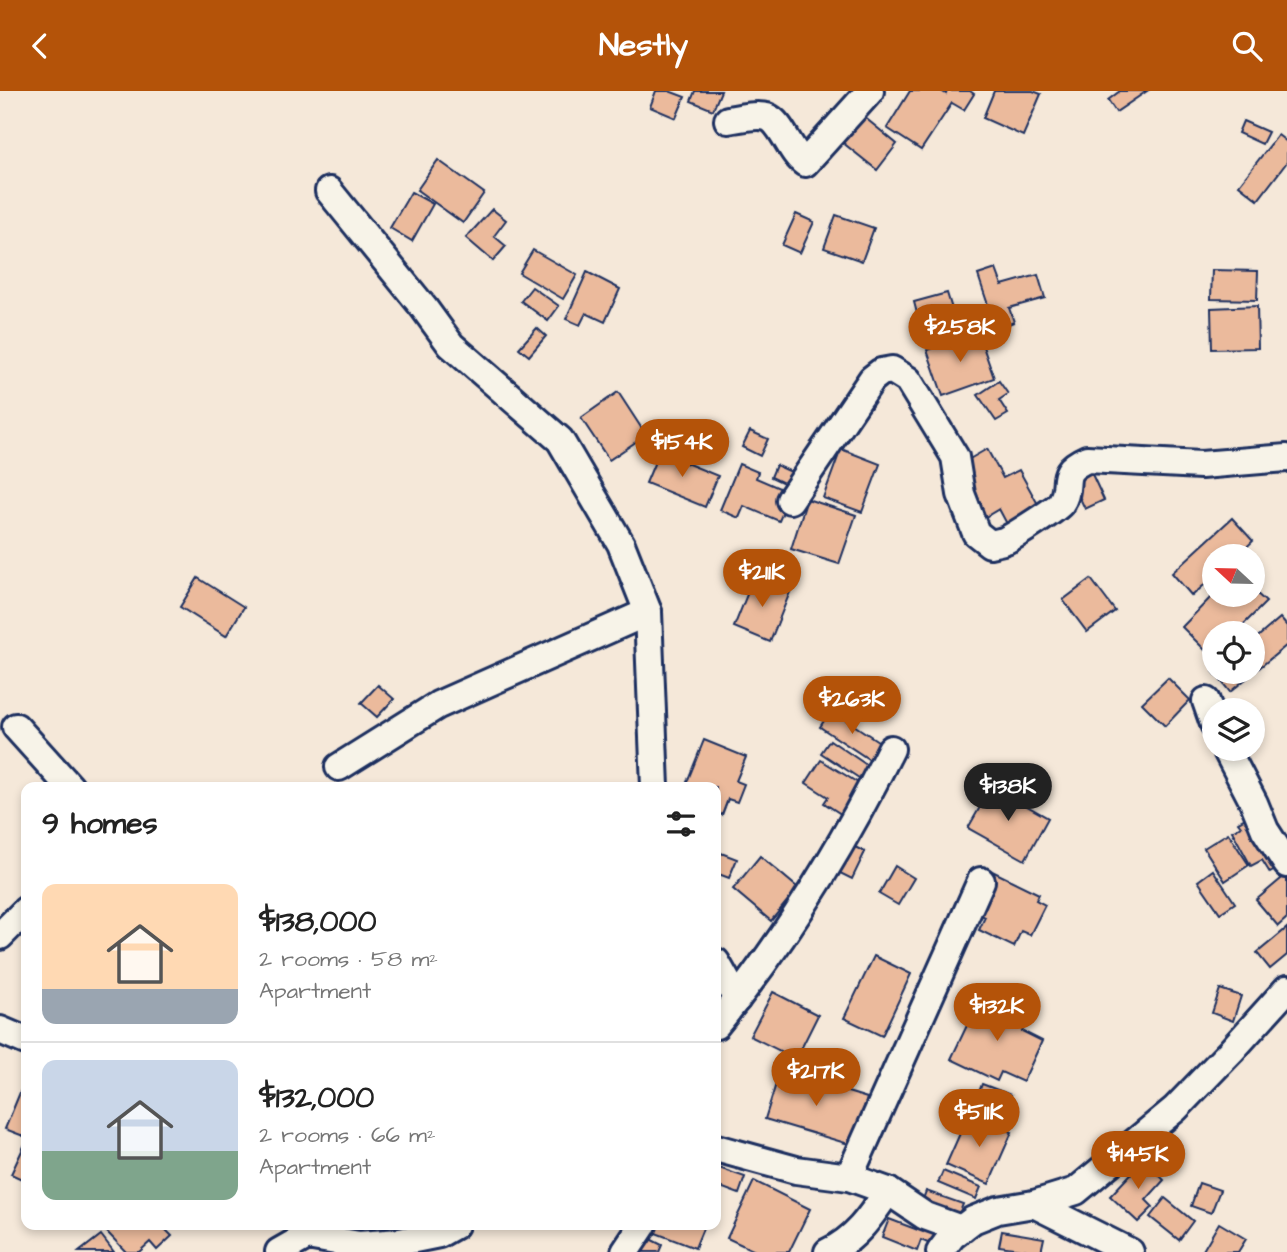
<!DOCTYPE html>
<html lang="en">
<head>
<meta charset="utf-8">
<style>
  :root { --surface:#fff; --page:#f2f2f2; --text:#222; --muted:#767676; --line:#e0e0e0; --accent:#b45309 }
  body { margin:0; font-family:"Architects Daughter",sans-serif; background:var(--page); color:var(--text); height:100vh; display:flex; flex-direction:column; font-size:26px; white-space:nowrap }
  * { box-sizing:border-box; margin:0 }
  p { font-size:23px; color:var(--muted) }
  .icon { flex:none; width:38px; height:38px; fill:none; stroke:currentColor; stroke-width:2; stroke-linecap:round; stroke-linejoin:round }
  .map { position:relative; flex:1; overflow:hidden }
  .sheet { position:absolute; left:21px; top:691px; width:700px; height:448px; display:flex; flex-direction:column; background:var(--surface); border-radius:14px; box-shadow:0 4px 10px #0003 }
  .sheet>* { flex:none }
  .needle { width:46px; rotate:292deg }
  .buttons { position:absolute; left:1202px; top:453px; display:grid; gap:14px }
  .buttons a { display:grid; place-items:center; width:63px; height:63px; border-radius:50%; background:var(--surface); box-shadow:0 4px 10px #0003; font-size:35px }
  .price { position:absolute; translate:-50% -60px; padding:0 16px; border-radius:24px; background:var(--accent); color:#fff; font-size:23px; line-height:46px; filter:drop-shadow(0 2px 4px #0008) }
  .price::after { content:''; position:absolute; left:50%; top:42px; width:21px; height:16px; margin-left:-10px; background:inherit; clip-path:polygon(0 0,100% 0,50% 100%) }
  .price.selected { background:#222; color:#fff }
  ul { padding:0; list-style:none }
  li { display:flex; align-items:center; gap:21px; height:175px; padding:0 21px }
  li+li { border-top:2px solid var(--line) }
  li span { display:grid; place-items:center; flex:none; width:196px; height:140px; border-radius:14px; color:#555 }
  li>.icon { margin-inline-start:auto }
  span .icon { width:84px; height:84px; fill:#fffc; stroke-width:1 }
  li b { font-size:30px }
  h2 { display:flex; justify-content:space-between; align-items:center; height:84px; padding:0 21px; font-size:30px }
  header { display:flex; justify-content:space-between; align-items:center; height:91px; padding:0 21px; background:var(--accent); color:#fff; font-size:32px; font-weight:800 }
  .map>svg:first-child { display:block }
</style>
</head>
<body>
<header><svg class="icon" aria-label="back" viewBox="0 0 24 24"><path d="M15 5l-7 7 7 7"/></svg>Nestly<svg class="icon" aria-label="search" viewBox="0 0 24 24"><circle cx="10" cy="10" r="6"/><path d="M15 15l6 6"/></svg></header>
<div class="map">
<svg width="1287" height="1161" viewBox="0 0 1287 1161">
  <rect width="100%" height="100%" fill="#f5e8d9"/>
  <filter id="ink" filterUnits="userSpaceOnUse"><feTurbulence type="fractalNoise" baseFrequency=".0143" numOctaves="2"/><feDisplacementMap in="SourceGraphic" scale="14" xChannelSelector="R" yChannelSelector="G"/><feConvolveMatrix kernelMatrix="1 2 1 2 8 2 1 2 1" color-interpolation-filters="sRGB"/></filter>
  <g filter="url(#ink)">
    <g fill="#ebba9c" stroke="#1b2f5e" stroke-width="2">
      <polygon points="656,0 669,0 685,6 676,27 650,16"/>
      <polygon points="695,0 721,0 713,19 691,10"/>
      <polygon points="910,0 941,0 946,3 947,0 970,0 974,3 964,19 952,12 921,59 887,37"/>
      <polygon points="994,0 1033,0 1041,3 1023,45 983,27"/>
      <polygon points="1120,0 1147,0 1116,21 1108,9"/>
      <polygon points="858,21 897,53 877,79 837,47"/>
      <polygon points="1243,30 1268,41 1262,53 1238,42"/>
      <polygon points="1278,44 1287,51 1287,71 1258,109 1239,94"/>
      <polygon points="438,69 484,102 463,132 417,99"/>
      <polygon points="411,101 433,113 412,150 390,137"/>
      <polygon points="492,118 506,129 494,145 506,155 493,170 466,147"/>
      <polygon points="796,123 814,131 800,162 782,154"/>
      <polygon points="836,124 874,137 862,170 824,157"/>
      <polygon points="533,159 577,184 563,208 519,182"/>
      <polygon points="996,178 1002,194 1038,184 1045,207 1009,217 1014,231 996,238 978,184"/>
      <polygon points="1212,179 1258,180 1257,209 1211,208"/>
      <polygon points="587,181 620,198 605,231 586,222 580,234 566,228"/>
      <polygon points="532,196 559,215 548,230 521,210"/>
      <polygon points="947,202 952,218 933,223 938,241 923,245 914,211"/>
      <polygon points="1257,215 1258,257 1212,258 1211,217"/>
      <polygon points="537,237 546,245 529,265 519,257"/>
      <polygon points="978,241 994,287 943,305 927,259"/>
      <polygon points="999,290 1008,303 999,309 1008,323 996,330 978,304"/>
      <polygon points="618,301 646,344 609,369 581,327"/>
      <polygon points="750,340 768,348 760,365 742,356"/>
      <polygon points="841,358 880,373 862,421 823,407"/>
      <polygon points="987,358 1003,387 1019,379 1039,415 1007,433 999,418 977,431 970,419 981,413 959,374"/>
      <polygon points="659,361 718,385 705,416 646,392"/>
      <polygon points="739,373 758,381 756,387 791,402 779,430 744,415 739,427 720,419"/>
      <polygon points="776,374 798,384 792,396 771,386"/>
      <polygon points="1091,381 1104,409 1085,418 1072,390"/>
      <polygon points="807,408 856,424 839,473 791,458"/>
      <polygon points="1232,427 1253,450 1236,466 1214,466 1214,485 1192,505 1172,482"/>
      <polygon points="754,486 790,501 770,551 734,536"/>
      <polygon points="198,487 244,516 226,545 180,516"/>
      <polygon points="1091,488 1115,520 1087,541 1063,509"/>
      <polygon points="1253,499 1266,511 1235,542 1214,542 1214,568 1182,536 1214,503 1218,507 1221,504 1253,504"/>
      <polygon points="1280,527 1287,535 1287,554 1230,601 1214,581 1253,581 1253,550"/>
      <polygon points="1168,587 1190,609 1165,635 1142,612"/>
      <polygon points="378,594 394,608 377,626 361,612"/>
      <polygon points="831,619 884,654 873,671 820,636"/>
      <polygon points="704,649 746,666 736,690 744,693 737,711 728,708 722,724 716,722 716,696 685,696"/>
      <polygon points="830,649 874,679 865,691 821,662"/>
      <polygon points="821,669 863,695 844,725 824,712 828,706 806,692"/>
      <polygon points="992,695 1048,727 1025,769 968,737"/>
      <polygon points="1249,725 1280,776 1270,782 1262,769 1251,775 1232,740 1241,735 1238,731"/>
      <polygon points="1228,742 1249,774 1225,790 1204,757"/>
      <polygon points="843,750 865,761 852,788 830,777"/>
      <polygon points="721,762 737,768 729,787 716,782 716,774"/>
      <polygon points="760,765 798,797 771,830 733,798"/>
      <polygon points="895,775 914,787 898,814 879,803"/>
      <polygon points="990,779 1039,803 1036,809 1045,814 1030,844 1021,840 1014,856 979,839 985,826 971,819"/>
      <polygon points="1213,779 1235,812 1220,822 1198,790"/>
      <polygon points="1287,783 1287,827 1278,835 1256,809"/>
      <polygon points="1287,837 1287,864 1270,878 1257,862"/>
      <polygon points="874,865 911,883 882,945 844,927"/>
      <polygon points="1220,898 1241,905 1233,930 1212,922"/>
      <polygon points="773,901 818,924 796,968 750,945"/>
      <polygon points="981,905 1028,928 1022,940 1042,950 1023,991 1001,981 997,990 951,968"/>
      <polygon points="780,980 867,1007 852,1054 765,1028"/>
      <polygon points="982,993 1011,1004 1004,1020 976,1009"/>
      <polygon points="21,999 26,1002 26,1046 5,1038"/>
      <polygon points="969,1022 1012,1041 989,1093 946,1074"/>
      <polygon points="26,1051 26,1090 11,1083"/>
      <polygon points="1144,1069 1164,1089 1146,1109 1153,1116 1138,1131 1110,1105"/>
      <polygon points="716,1076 745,1086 739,1103 718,1095 716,1101"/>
      <polygon points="943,1080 981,1096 976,1108 938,1092"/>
      <polygon points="754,1090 810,1118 789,1161 757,1161 727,1147"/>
      <polygon points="1199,1092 1220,1099 1211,1122 1191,1115"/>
      <polygon points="926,1100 963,1113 957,1128 921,1114"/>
      <polygon points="1165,1107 1193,1130 1179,1149 1150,1126"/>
      <polygon points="889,1128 923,1141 928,1130 945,1136 937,1156 921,1149 917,1160 882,1146"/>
      <polygon points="1219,1132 1246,1148 1238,1161 1202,1161"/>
      <polygon points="114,1134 165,1134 164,1137 172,1145 157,1159 150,1151 139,1161 126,1161 107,1141"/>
      <polygon points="656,1134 702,1134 704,1135 695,1157 653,1141"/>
      <polygon points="1002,1140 1044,1147 1041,1161 999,1155"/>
      <polygon points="101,1144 114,1161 79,1161"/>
      <polygon points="648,1147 662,1154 659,1161 641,1161"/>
    </g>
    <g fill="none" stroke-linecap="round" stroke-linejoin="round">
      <defs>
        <g id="minor">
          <path d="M728,29c11,-2 28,-6 39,-3 15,5 23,36 38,46l65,-72"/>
          <polyline points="329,100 424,217 451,254 560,349 621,453 648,521 655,696"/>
          <path d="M790,409l82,-121 9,-7 11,-2 16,10 47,77 6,37 15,39 14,11c5,-1 11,-2 16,-4 8,-4 51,-31 55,-37 13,-19 -6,-30 26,-44l114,6 86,-7"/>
          <polyline points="1206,610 1214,633"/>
          <polyline points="16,636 70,696"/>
          <polyline points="1226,658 1254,712 1265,739 1287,773"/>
          <polyline points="339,676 438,614 648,521"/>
          <polyline points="0,845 26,819"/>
          <polyline points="716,871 737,908"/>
          <path d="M716,934c69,-84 127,-179 175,-276"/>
          <polyline points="0,939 26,950"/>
          <polyline points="716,1057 796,1079 849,1086 888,1100 925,1125 961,1138"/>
          <polyline points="849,1086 981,790"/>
          <polyline points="1034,1113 1130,1161"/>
          <polyline points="279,1161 307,1145 359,1154 400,1151 439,1143 455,1134"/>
          <polyline points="625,1161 643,1134"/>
          <path d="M828,1161c28,-13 43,-36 60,-61"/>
          <polyline points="940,1161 952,1145 973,1129 998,1119 1034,1113 1076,1100 1175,1018 1231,960 1287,898"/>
        </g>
      </defs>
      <use href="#minor" stroke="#1b2f5e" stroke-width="32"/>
      <use href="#minor" stroke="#f7f3e8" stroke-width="26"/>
    </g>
  </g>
</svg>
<div class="buttons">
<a><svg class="needle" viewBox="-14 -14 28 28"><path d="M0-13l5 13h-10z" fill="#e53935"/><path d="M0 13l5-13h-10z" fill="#767676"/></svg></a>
<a><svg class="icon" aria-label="locate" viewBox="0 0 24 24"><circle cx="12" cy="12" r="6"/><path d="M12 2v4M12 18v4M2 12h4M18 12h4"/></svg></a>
<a><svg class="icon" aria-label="layers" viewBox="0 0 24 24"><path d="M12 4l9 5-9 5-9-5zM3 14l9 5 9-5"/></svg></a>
</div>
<b class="price" style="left:960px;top:273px">$258K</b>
<b class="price" style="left:682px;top:388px">$154K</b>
<b class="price" style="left:762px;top:518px">$211K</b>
<b class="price" style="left:852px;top:645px">$263K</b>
<b class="price selected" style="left:1008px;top:732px">$138K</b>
<b class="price" style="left:997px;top:952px">$132K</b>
<b class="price" style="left:816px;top:1017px">$217K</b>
<b class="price" style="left:979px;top:1058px">$511K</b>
<b class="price" style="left:1138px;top:1100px">$145K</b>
<section class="sheet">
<h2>9 homes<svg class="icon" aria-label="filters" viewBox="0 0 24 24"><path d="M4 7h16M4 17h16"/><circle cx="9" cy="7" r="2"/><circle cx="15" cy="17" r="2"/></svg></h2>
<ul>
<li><span style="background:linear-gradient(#ffd9b3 75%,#9aa5b1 0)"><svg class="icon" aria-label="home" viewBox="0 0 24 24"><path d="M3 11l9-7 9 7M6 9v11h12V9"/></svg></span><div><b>$138,000</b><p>2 rooms · 58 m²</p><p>Apartment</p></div></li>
<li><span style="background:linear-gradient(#c9d6e8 65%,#7fa58c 0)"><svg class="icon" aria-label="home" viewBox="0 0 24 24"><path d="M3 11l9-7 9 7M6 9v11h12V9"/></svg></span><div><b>$132,000</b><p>2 rooms · 66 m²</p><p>Apartment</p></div></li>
</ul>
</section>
</div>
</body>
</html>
